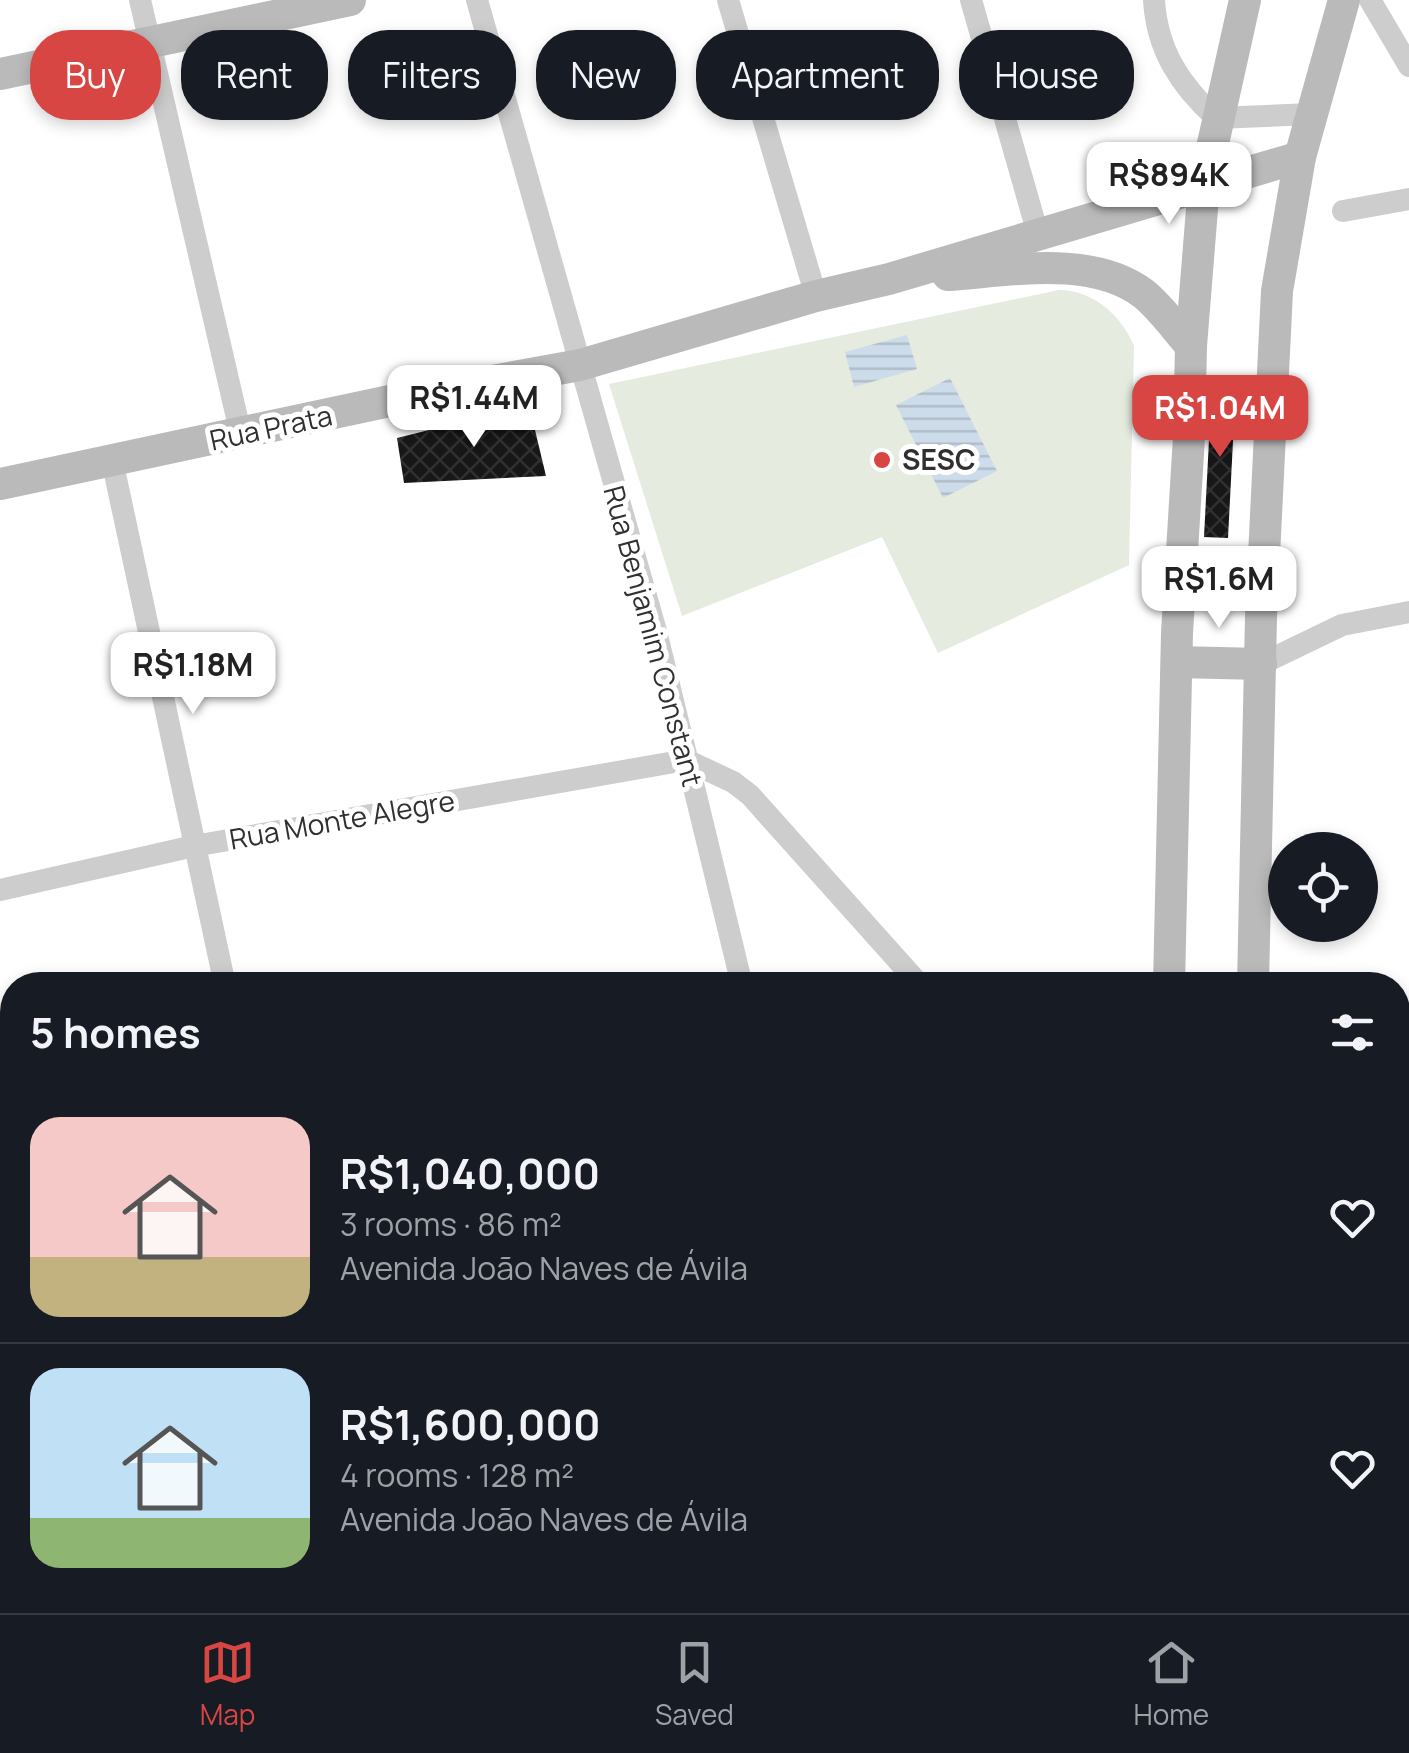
<!DOCTYPE html>
<html lang="en">
<head>
<meta charset="utf-8">
<style>
  :root { --surface:#171b24; --page:#242831; --text:#f1f3f6; --muted:#9ea1a6; --line:#363941; --accent:#d74642 }
  body { margin:0; font-family:Manrope,sans-serif; background:var(--page); color:var(--text); height:100vh; display:flex; flex-direction:column; font-size:38px; white-space:nowrap }
  * { box-sizing:border-box; margin:0 }
  p { font-size:32px; color:var(--muted) }
  .icon { flex:none; width:55px; height:55px; fill:none; stroke:currentColor; stroke-width:2; stroke-linecap:round; stroke-linejoin:round }
  .map { position:relative; flex:1; overflow:hidden }
  .side { position:absolute; left:0px; top:972px; width:1410px; height:642px; display:flex; flex-direction:column; background:var(--surface); border-radius:40px 40px 0 0; box-shadow:0 5px 15px #0003 }
  .side>* { flex:none }
  .banner { position:absolute; left:30px; top:30px; width:1350px; height:90px; display:flex; gap:20px }
  .tools { position:absolute; left:1268px; top:832px; display:grid; gap:20px }
  .tools a { display:grid; place-items:center; width:110px; height:110px; border-radius:50%; background:var(--surface); box-shadow:0 5px 15px #0003; font-size:50px }
  .price { position:absolute; translate:-50% -85px; padding:0 22px; border-radius:20px; background:#fff; color:#222; font-size:32px; line-height:65px; filter:drop-shadow(0 2px 5px #0008) }
  .price::after { content:''; position:absolute; left:50%; top:60px; width:30px; height:22px; margin-left:-15px; background:inherit; clip-path:polygon(0 0,100% 0,50% 100%) }
  .price.selected { background:var(--accent); color:#fff }
  ul { padding:0; list-style:none }
  li { display:flex; align-items:center; gap:30px; height:250px; padding:0 30px }
  li+li { border-top:2px solid var(--line) }
  li span { display:grid; place-items:center; flex:none; width:280px; height:200px; border-radius:30px; color:#555 }
  li>.icon { margin-inline-start:auto }
  span .icon { width:120px; height:120px; fill:#fffc; stroke-width:1 }
  li b { font-size:42px }
  h2 { display:flex; justify-content:space-between; align-items:center; height:120px; padding:0 30px; font-size:42px }
  .pill { padding:0 35px; border-radius:40px; background:var(--surface); box-shadow:0 5px 15px #0003; font-size:35px; line-height:90px }
  .pill.selected { background:var(--accent); color:#fff }
  .dock { display:flex; justify-content:space-around; align-items:center; height:140px; border-top:2px solid var(--line); background:var(--surface); font-size:28px; color:var(--muted) }
  .dock a { display:grid; justify-items:center; gap:5px }
  .dock .selected { color:var(--accent) }
  .map>svg:first-child { display:block }
</style>
</head>
<body>
<div class="map">
<svg width="1409" height="1613" viewBox="0 0 1409 1613">
  <defs>
    <pattern id="water-rules" width="6" height="5" patternUnits="userSpaceOnUse" patternTransform="scale(2.5)"><rect width="6" height="5" fill="#cddcea"/><path d="M0 2.5h6" fill="none" stroke="#b0bdc9"/></pattern>
    <pattern id="building-cross-hatch" width="8" height="8" patternUnits="userSpaceOnUse" patternTransform="scale(2.5)"><rect width="8" height="8" fill="#171717"/><path d="M0 0l8 8M0 8l8-8" fill="none" stroke="#303030"/></pattern>
  </defs>
  <rect width="100%" height="100%" fill="#fff"/>
  <path fill="#e5ecdf" d="M1059,290c34,0 63,26 75,56l-5,219 -191,88 -56,-116 -200,79 -73,-232z"/>
  <g fill="url(#water-rules)">
    <polygon points="907,335 917,369 854,387 845,352"/>
    <polygon points="950,378 997,471 943,498 896,405"/>
  </g>
  <g fill="url(#building-cross-hatch)">
    <polygon points="1212,382 1236,383 1228,538 1204,537"/>
    <polygon points="529,405 546,476 404,483 397,438"/>
    <polygon points="1409,1071 1409,1133 1398,1134 1398,1072"/>
  </g>
  <g fill="none" stroke-linecap="round" stroke-linejoin="round">
    <g stroke="#cdcdcd" stroke-width="22">
      <polyline points="140,0 241,435"/>
      <polyline points="477,0 656,631 742,985"/>
      <polyline points="728,0 816,296"/>
      <polyline points="971,0 1038,234"/>
      <path d="M1154,0c3,50 26,85 62,118l95,-4"/>
      <polyline points="1370,0 1409,66"/>
      <polyline points="1343,211 1409,199"/>
      <polyline points="112,460 225,985"/>
      <polyline points="1261,664 1342,625 1409,612"/>
      <polyline points="0,890 194,846 686,760 733,782 750,795 920,985"/>
      <polyline points="1398,1029 1409,1027"/>
      <polyline points="0,1310 12,1307"/>
      <polyline points="1398,1448 1409,1461"/>
      <polyline points="354,1602 356,1613"/>
      <polyline points="521,1613 573,1602"/>
      <polyline points="807,1613 808,1602"/>
    </g>
    <g stroke="#bababa" stroke-width="32">
      <polyline points="0,74 350,0"/>
      <path d="M948,275c61,-4 143,-21 196,19 17,14 32,35 47,52"/>
      <polyline points="0,484 432,392 580,365 816,296 889,279 1300,157"/>
      <polyline points="1177,662 1261,664"/>
      <polyline points="1169,985 1177,633 1189,437 1191,346 1204,184 1245,0"/>
      <polyline points="1253,985 1261,617 1277,291 1300,157 1344,0"/>
      <polyline points="1165,1602 1165,1613"/>
      <polyline points="1223,1602 1223,1613"/>
    </g>
  </g>
  <circle fill="#d74642" stroke="#fff" stroke-width="4" cx="882" cy="460" r="10"/>
  <g text-anchor="middle" stroke-width="10" stroke-linejoin="round" paint-order="stroke">
    <g font-size="28" fill="#303030" stroke="#fff">
      <text transform="translate(271 428) rotate(-12)" y="10">Rua Prata</text>
      <text transform="translate(653 636) rotate(75)" y="10">Rua Benjamim Constant</text>
      <text transform="translate(342 820) rotate(-10)" y="10">Rua Monte Alegre</text>
    </g>
    <g font-size="28" font-weight="bold" fill="#303030" stroke="#fff" text-anchor="start">
      <text x="902" y="470">SESC</text>
    </g>
  </g>
</svg>
<div class="tools">
<a><svg class="icon" aria-label="locate" viewBox="0 0 24 24"><circle cx="12" cy="12" r="6"/><path d="M12 2v4M12 18v4M2 12h4M18 12h4"/></svg></a>
</div>
<b class="price" style="left:1169px;top:227px">R$894K</b>
<b class="price" style="left:474px;top:450px">R$1.44M</b>
<b class="price selected" style="left:1220px;top:460px">R$1.04M</b>
<b class="price" style="left:1219px;top:631px">R$1.6M</b>
<b class="price" style="left:193px;top:717px">R$1.18M</b>
<div class="banner">
<a class="pill selected">Buy</a>
<a class="pill">Rent</a>
<a class="pill">Filters</a>
<a class="pill">New</a>
<a class="pill">Apartment</a>
<a class="pill">House</a>
</div>
<section class="side">
<h2>5 homes<svg class="icon" aria-label="filters" viewBox="0 0 24 24"><path d="M4 7h16M4 17h16"/><circle cx="9" cy="7" r="2"/><circle cx="15" cy="17" r="2"/></svg></h2>
<ul>
<li><span style="background:linear-gradient(#f6c9c9 70%,#c2b280 0)"><svg class="icon" aria-label="home" viewBox="0 0 24 24"><path d="M3 11l9-7 9 7M6 9v11h12V9"/></svg></span><div><b>R$1,040,000</b><p>3 rooms · 86 m²</p><p>Avenida João Naves de Ávila</p></div><svg class="icon" aria-label="heart" viewBox="0 0 24 24"><path d="M12 20l-8-8c-3-5 5-10 8-4 3-6 11-1 8 4z"/></svg></li>
<li><span style="background:linear-gradient(#bfe0f5 75%,#8fb573 0)"><svg class="icon" aria-label="home" viewBox="0 0 24 24"><path d="M3 11l9-7 9 7M6 9v11h12V9"/></svg></span><div><b>R$1,600,000</b><p>4 rooms · 128 m²</p><p>Avenida João Naves de Ávila</p></div><svg class="icon" aria-label="heart" viewBox="0 0 24 24"><path d="M12 20l-8-8c-3-5 5-10 8-4 3-6 11-1 8 4z"/></svg></li>
</ul>
</section>
</div>
<nav class="dock">
<a class="selected"><svg class="icon" aria-label="map" viewBox="0 0 24 24"><path d="M3 6l6-2 6 2 6-2v14l-6 2-6-2-6 2zM9 4v14M15 6v14"/></svg>Map</a>
<a><svg class="icon" aria-label="saved" viewBox="0 0 24 24"><path d="M7 4h10v16l-5-4-5 4z"/></svg>Saved</a>
<a><svg class="icon" aria-label="home" viewBox="0 0 24 24"><path d="M3 11l9-7 9 7M6 9v11h12V9"/></svg>Home</a>
</nav>
</body>
</html>
